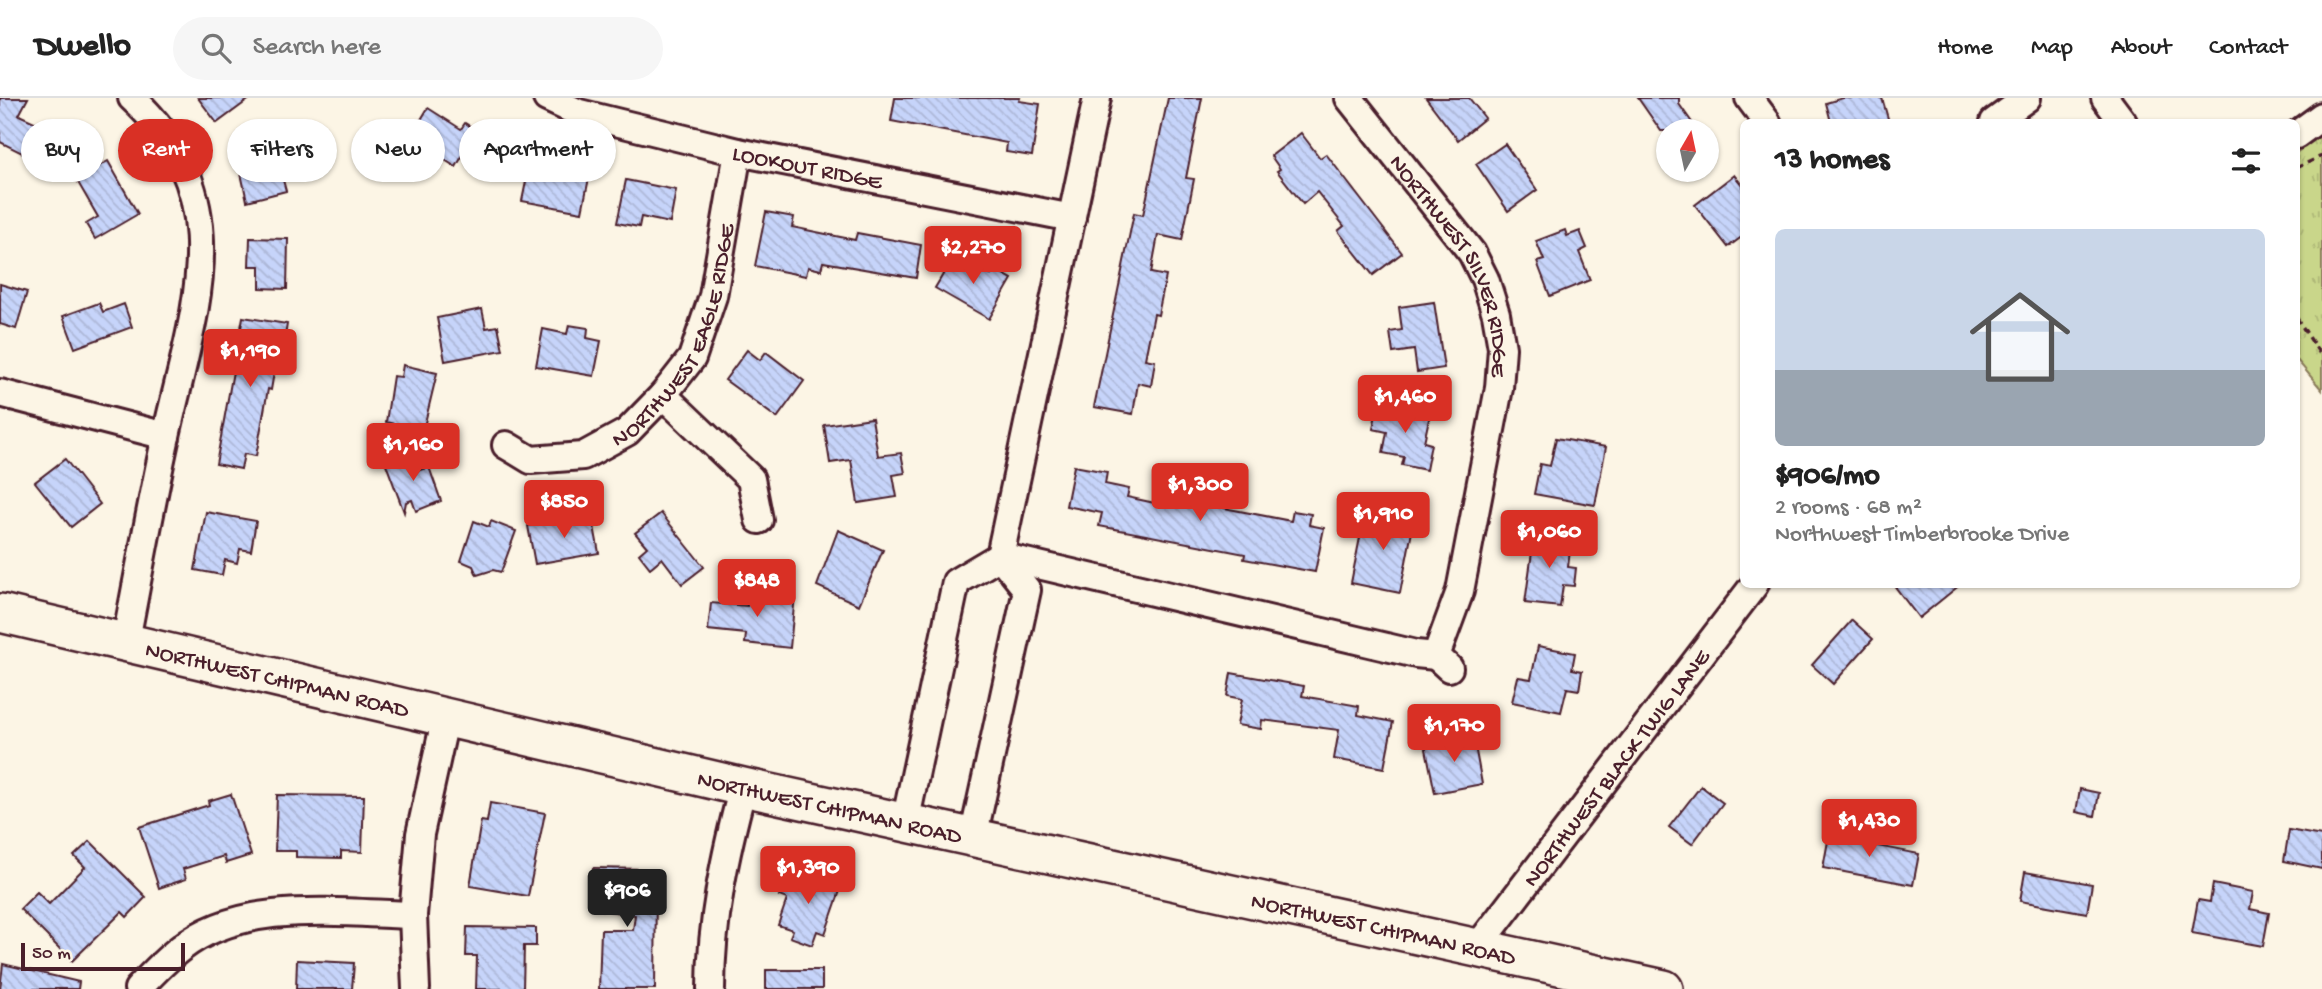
<!DOCTYPE html>
<html lang="en">
<head>
<meta charset="utf-8">
<style>
  :root { --surface:#fff; --page:#f6f6f6; --text:#222; --muted:#767676; --line:#e0e0e0; --accent:#d93025 }
  body { margin:0; font-family:"Gochi Hand",sans-serif; background:var(--page); color:var(--text); height:100vh; display:flex; flex-direction:column; font-size:26px; white-space:nowrap }
  * { box-sizing:border-box; margin:0 }
  p { font-size:23px; color:var(--muted) }
  .icon { flex:none; width:38px; height:38px; fill:none; stroke:currentColor; stroke-width:2; stroke-linecap:round; stroke-linejoin:round }
  .map { position:relative; flex:1; overflow:hidden }
  .sheet { position:absolute; left:1740px; top:21px; width:560px; height:469px; display:flex; flex-direction:column; background:var(--surface); border-radius:10px; box-shadow:0 2px 5px #0004 }
  .sheet>* { flex:none }
  .guide { position:absolute; left:21px; top:21px; width:665px; height:63px; display:flex; gap:14px }
  .needle { width:46px; rotate:9deg }
  .controls { position:absolute; left:1656px; top:21px; display:grid; gap:14px }
  .controls a { display:grid; place-items:center; width:63px; height:63px; border-radius:50%; background:var(--surface); box-shadow:0 2px 5px #0004; font-size:35px }
  .scale { position:absolute; left:21px; bottom:18px; width:164px; box-sizing:border-box; padding-left:7px; border:4px solid #4a1f2b; border-top:0; font-size:19px; line-height:24px; white-space:nowrap; color:#4a1f2b; -webkit-text-stroke:5px #fcf5e5; paint-order:stroke }
  .price { position:absolute; translate:-50% -60px; padding:0 16px; border-radius:7px; background:var(--accent); color:#fff; font-size:23px; line-height:46px; filter:drop-shadow(0 2px 4px #0008) }
  .price::after { content:''; position:absolute; left:50%; top:42px; width:21px; height:16px; margin-left:-10px; background:inherit; clip-path:polygon(0 0,100% 0,50% 100%) }
  .price.on { background:#222; color:#fff }
  ul { padding:0; list-style:none }
  li { display:grid; align-content:center; gap:14px; height:371px; padding:0 35px }
  li span { display:grid; place-items:center; height:217px; border-radius:10px; color:#555 }
  li>.icon { margin-inline-start:auto }
  span .icon { width:126px; height:126px; fill:#fffc; stroke-width:1 }
  li b { font-size:30px }
  h2 { display:flex; justify-content:space-between; align-items:center; height:84px; padding:0 35px; font-size:30px }
  .chip { padding:0 24px; border-radius:32px; background:var(--surface); box-shadow:0 2px 5px #0004; font-size:24px; line-height:63px }
  .chip.on { background:var(--accent); color:#fff }
  header { display:flex; align-items:center; gap:42px; box-sizing:border-box; height:98px; padding:0 35px; background:var(--surface); border-bottom:2px solid var(--line) }
  header strong { font-size:33px }
  nav { display:flex; gap:38px; margin-inline-start:auto; font-size:24px }
  .search { width:490px; height:63px; background:var(--page); display:flex; align-items:center; gap:18px; box-sizing:border-box; padding:0 24px; border-radius:38px; color:var(--muted); font-size:26px }
  .map>svg:first-child { display:block }
</style>
</head>
<body>
<header>
<strong>Dwello</strong>
<div class="search"><svg class="icon" aria-label="search" viewBox="0 0 24 24"><circle cx="10" cy="10" r="6"/><path d="M15 15l6 6"/></svg>Search here</div>
<nav><a>Home</a><a>Map</a><a>About</a><a>Contact</a></nav>
</header>
<div class="map">
<svg width="2322" height="891" viewBox="0 0 2322 891">
  <defs>
    <pattern id="park-tufts" width="24" height="20" patternUnits="userSpaceOnUse" patternTransform="scale(1.75)"><rect width="24" height="20" fill="#c9d68a"/><path d="M3 7l-1-3M5 7V3M7 7l1-3M15 17l-1-3M17 17v-4M19 17l1-3" fill="none" stroke="#aeb777"/></pattern>
    <pattern id="building-back-hatch" width="6" height="6" patternUnits="userSpaceOnUse" patternTransform="scale(1.75)"><rect width="6" height="6" fill="#c6d4fa"/><path d="M-1 5l2 2M0 0l6 6M5-1l2 2" fill="none" stroke="#acb6d6"/></pattern>
  </defs>
  <rect width="100%" height="100%" fill="#fcf5e5"/>
  <filter id="ink" filterUnits="userSpaceOnUse"><feTurbulence type="fractalNoise" baseFrequency=".0143" numOctaves="2"/><feDisplacementMap in="SourceGraphic" scale="14" xChannelSelector="R" yChannelSelector="G"/><feConvolveMatrix kernelMatrix="1 2 1 2 8 2 1 2 1" color-interpolation-filters="sRGB"/></filter>
  <g filter="url(#ink)">
    <polygon fill="url(#park-tufts)" stroke="#8a7a5a" stroke-width="2" points="2322,36 2322,292 2296,261 2296,55"/>
    <g fill="url(#building-back-hatch)" stroke="#4a1f2b" stroke-width="2">
      <polygon points="0,0 28,0 19,17 41,27 26,57 0,44"/>
      <polygon points="198,0 251,0 217,25"/>
      <polygon points="895,0 1020,0 1019,3 1040,6 1032,58 1006,54 1007,45 891,23"/>
      <polygon points="1168,0 1202,0 1186,80 1194,81 1182,142 1158,137 1151,175 1166,178 1158,217 1154,216 1145,261 1155,263 1151,288 1138,285 1133,316 1094,309 1134,115 1143,117"/>
      <polygon points="1426,0 1469,0 1485,20 1458,42"/>
      <polygon points="1638,0 1679,0 1679,6 1698,33 1661,33"/>
      <polygon points="1843,0 1882,0 1889,24 1831,24 1826,5"/>
      <polygon points="428,10 461,31 465,25 486,38 472,60 464,55 456,69 410,40"/>
      <polygon points="270,34 286,93 247,103 234,43"/>
      <polygon points="1301,35 1320,60 1326,56 1402,155 1373,177 1338,133 1344,128 1317,94 1303,106 1277,73 1280,71 1271,58"/>
      <polygon points="1505,46 1537,92 1508,113 1476,66"/>
      <polygon points="108,63 138,116 95,141 86,126 98,119 76,81"/>
      <polygon points="529,69 589,80 582,114 522,103"/>
      <polygon points="1734,77 1743,88 1743,138 1728,149 1695,107"/>
      <polygon points="626,82 676,92 670,125 641,119 639,129 617,125"/>
      <polygon points="766,114 794,119 792,129 855,142 857,135 921,147 916,180 823,164 821,172 808,169 806,178 755,168"/>
      <polygon points="1565,132 1567,138 1580,133 1587,150 1579,154 1590,182 1550,198 1537,164 1544,162 1536,143"/>
      <polygon points="250,140 288,141 287,191 260,190 260,168 249,168"/>
      <polygon points="955,156 991,177 994,171 1012,181 989,221 935,190"/>
      <polygon points="0,186 27,194 16,231 0,226"/>
      <polygon points="1434,204 1444,270 1417,274 1414,252 1393,255 1390,234 1402,232 1399,209"/>
      <polygon points="99,205 103,214 124,206 132,229 75,250 63,218"/>
      <polygon points="482,211 486,230 498,228 503,252 445,263 437,220"/>
      <polygon points="243,219 287,226 281,263 276,263 271,292 268,291 256,358 244,356 241,371 216,366"/>
      <polygon points="569,227 588,230 587,240 601,243 594,278 536,268 543,231 567,236"/>
      <polygon points="747,252 760,262 766,254 804,283 777,320 725,282"/>
      <polygon points="403,267 437,275 423,333 386,324 393,278 401,279"/>
      <polygon points="1378,306 1430,316 1424,344 1431,346 1426,372 1402,367 1404,359 1383,355 1387,334 1373,331"/>
      <polygon points="872,320 878,358 901,355 905,375 893,377 897,399 858,405 851,362 830,365 824,327"/>
      <polygon points="1556,340 1606,349 1595,407 1534,396 1540,366 1550,368"/>
      <polygon points="418,354 414,374 429,369 441,403 416,413 412,402 406,404 404,414 386,366"/>
      <polygon points="65,361 100,406 71,429 35,384"/>
      <polygon points="1074,368 1107,374 1105,386 1129,391 1127,399 1164,407 1165,402 1179,405 1181,395 1226,403 1224,410 1291,423 1293,413 1311,416 1309,427 1324,430 1315,474 1244,461 1245,456 1099,428 1102,415 1066,408"/>
      <polygon points="206,414 256,423 251,453 240,451 237,465 225,462 222,477 195,472"/>
      <polygon points="1365,414 1414,423 1400,495 1351,485"/>
      <polygon points="661,415 704,469 682,486 662,460 650,470 639,456 647,449 635,435"/>
      <polygon points="592,417 599,455 535,466 528,428"/>
      <polygon points="474,423 489,429 491,423 516,433 501,474 493,472 477,477 473,468 461,463"/>
      <polygon points="838,432 883,452 859,507 817,488"/>
      <polygon points="1535,432 1560,436 1559,443 1571,444 1568,469 1576,470 1574,488 1563,487 1560,509 1525,505"/>
      <polygon points="1893,486 1961,486 1919,520"/>
      <polygon points="748,493 795,497 790,550 745,545 746,536 708,532 711,505 747,508"/>
      <polygon points="1852,522 1873,541 1833,586 1812,567"/>
      <polygon points="1538,548 1575,555 1572,571 1582,573 1579,592 1567,590 1561,614 1512,604 1518,579 1531,581"/>
      <polygon points="1231,575 1304,588 1302,598 1359,608 1358,617 1393,624 1384,670 1334,661 1339,632 1262,622 1261,631 1237,627 1242,601 1227,598"/>
      <polygon points="1473,637 1482,686 1435,695 1425,646"/>
      <polygon points="1701,688 1723,705 1692,746 1669,729"/>
      <polygon points="2080,691 2099,695 2095,718 2076,714"/>
      <polygon points="231,696 251,757 226,765 224,758 183,771 186,781 159,790 139,729 209,707 208,703"/>
      <polygon points="277,697 364,698 362,754 341,753 341,760 296,759 296,753 275,753"/>
      <polygon points="490,705 545,715 528,798 470,788 481,723 487,724"/>
      <polygon points="1830,732 1858,738 1857,744 1919,756 1913,787 1823,770"/>
      <polygon points="2289,732 2322,738 2322,771 2284,763"/>
      <polygon points="90,743 146,799 127,819 122,814 72,863 20,811 37,794 49,806 85,769 74,758"/>
      <polygon points="593,770 646,771 646,788 656,788 655,891 599,891 601,832 633,832 635,817 601,812 602,806 592,806"/>
      <polygon points="801,773 842,787 825,836 817,833 812,847 790,839 793,832 778,827 787,801 779,798 785,782 796,786"/>
      <polygon points="2025,774 2092,786 2087,815 2020,803"/>
      <polygon points="2213,786 2253,794 2250,811 2269,815 2263,848 2192,835 2198,802 2210,804"/>
      <polygon points="467,829 536,830 536,848 524,848 523,891 476,891 477,858 466,858"/>
      <polygon points="297,862 354,865 352,891 296,891"/>
      <polygon points="3,866 79,884 78,891 0,891"/>
      <rect x="766" y="872" width="56" height="19"/>
    </g>
    <g fill="none" stroke-linecap="round" stroke-linejoin="round">
      <defs>
        <g id="street">
          <path id="s1" d="M547,0l32,15 159,39 334,66"/>
          <path id="s2" d="M1349,0l123,155 13,26 11,35 6,34 -3,40 -39,203 -24,65 13,12"/>
          <polyline points="1749,0 1767,24"/>
          <polyline points="2105,0 2123,24"/>
          <polyline points="1994,24 2027,0"/>
          <polyline points="2296,37 2322,18"/>
          <polyline points="0,295 166,338"/>
          <polyline points="663,297 751,381 759,422"/>
          <path id="s3" d="M506,347l25,15 52,-4 44,-24 36,-37 29,-37 21,-62 25,-144"/>
          <polyline points="1000,458 1416,556 1436,558"/>
          <path d="M126,542c13,-68 25,-136 40,-204 27,-123 75,-238 -34,-338"/>
          <polyline points="905,725 956,484 1000,458 1097,0"/>
          <polyline points="973,740 1027,492 1000,458"/>
          <path id="s4" d="M1476,851l279,-365"/>
          <path d="M138,891c13,-14 27,-29 43,-41 62,-49 158,-35 232,-33"/>
          <polyline points="416,891 413,817 420,736 446,618"/>
          <path d="M711,891c0,-69 14,-135 32,-202"/>
        </g>
        <g id="secondary">
          <path id="s5" d="M0,515l743,174 921,202"/>
        </g>
      </defs>
      <use href="#street" stroke="#4a1f2b" stroke-width="32"/>
      <use href="#secondary" stroke="#4a1f2b" stroke-width="42"/>
      <g stroke="#4a1f2b" stroke-width="3.5" stroke-dasharray="7 5" stroke-linecap="butt">
        <polyline points="2296,70 2322,58"/>
        <polyline points="2296,219 2322,259"/>
      </g>
      <use href="#street" stroke="#fcf5e5" stroke-width="26"/>
      <use href="#secondary" stroke="#fcf5e5" stroke-width="37"/>
    </g>
  </g>
  <g text-anchor="middle" stroke-width="6" stroke-linejoin="round" paint-order="stroke">
    <g font-size="23" fill="#4a1f2b" stroke="#fcf5e5">
      <text dy="8" stroke="none"><textPath href="#s1" startOffset="270">LOOKOUT RIDGE</textPath></text>
      <text dy="8" stroke="none"><textPath href="#s2" startOffset="201">NORTHWEST SILVER RIDGE</textPath></text>
      <text dy="8" stroke="none"><textPath href="#s3" startOffset="242">NORTHWEST EAGLE RIDGE</textPath></text>
      <text dy="8" stroke="none"><textPath href="#s5" startOffset="285">NORTHWEST CHIPMAN ROAD</textPath></text>
      <text dy="8" stroke="none"><textPath href="#s4" startOffset="229">NORTHWEST BLACK TWIG LANE</textPath></text>
      <text dy="8" stroke="none"><textPath href="#s5" startOffset="852">NORTHWEST CHIPMAN ROAD</textPath></text>
      <text dy="8" stroke="none"><textPath href="#s5" startOffset="1419">NORTHWEST CHIPMAN ROAD</textPath></text>
    </g>
  </g>
</svg>
<div class="controls">
<a><svg class="needle" viewBox="-14 -14 28 28"><path d="M0-13l5 13h-10z" fill="#e53935"/><path d="M0 13l5-13h-10z" fill="#767676"/></svg></a>
</div>
<div class="scale">50 m</div>
<b class="price" style="left:973px;top:188px">$2,270</b>
<b class="price" style="left:250px;top:291px">$1,190</b>
<b class="price" style="left:1405px;top:337px">$1,460</b>
<b class="price" style="left:413px;top:385px">$1,160</b>
<b class="price" style="left:1200px;top:425px">$1,300</b>
<b class="price" style="left:564px;top:442px">$850</b>
<b class="price" style="left:1383px;top:454px">$1,910</b>
<b class="price" style="left:1549px;top:472px">$1,060</b>
<b class="price" style="left:757px;top:521px">$848</b>
<b class="price" style="left:1454px;top:666px">$1,170</b>
<b class="price" style="left:1869px;top:761px">$1,430</b>
<b class="price" style="left:808px;top:808px">$1,390</b>
<b class="price on" style="left:627px;top:831px">$906</b>
<div class="guide">
<a class="chip">Buy</a>
<a class="chip on">Rent</a>
<a class="chip">Filters</a>
<a class="chip">New</a>
<a class="chip">Apartment</a>
</div>
<section class="sheet">
<h2>13 homes<svg class="icon" aria-label="filters" viewBox="0 0 24 24"><path d="M4 7h16M4 17h16"/><circle cx="9" cy="7" r="2"/><circle cx="15" cy="17" r="2"/></svg></h2>
<ul>
<li><span style="background:linear-gradient(#c9d6e8 65%,#9aa5b1 0)"><svg class="icon" aria-label="home" viewBox="0 0 24 24"><path d="M3 11l9-7 9 7M6 9v11h12V9"/></svg></span><div><b>$906/mo</b><p>2 rooms · 68 m²</p><p>Northwest Timberbrooke Drive</p></div></li>
</ul>
</section>
</div>
</body>
</html>
